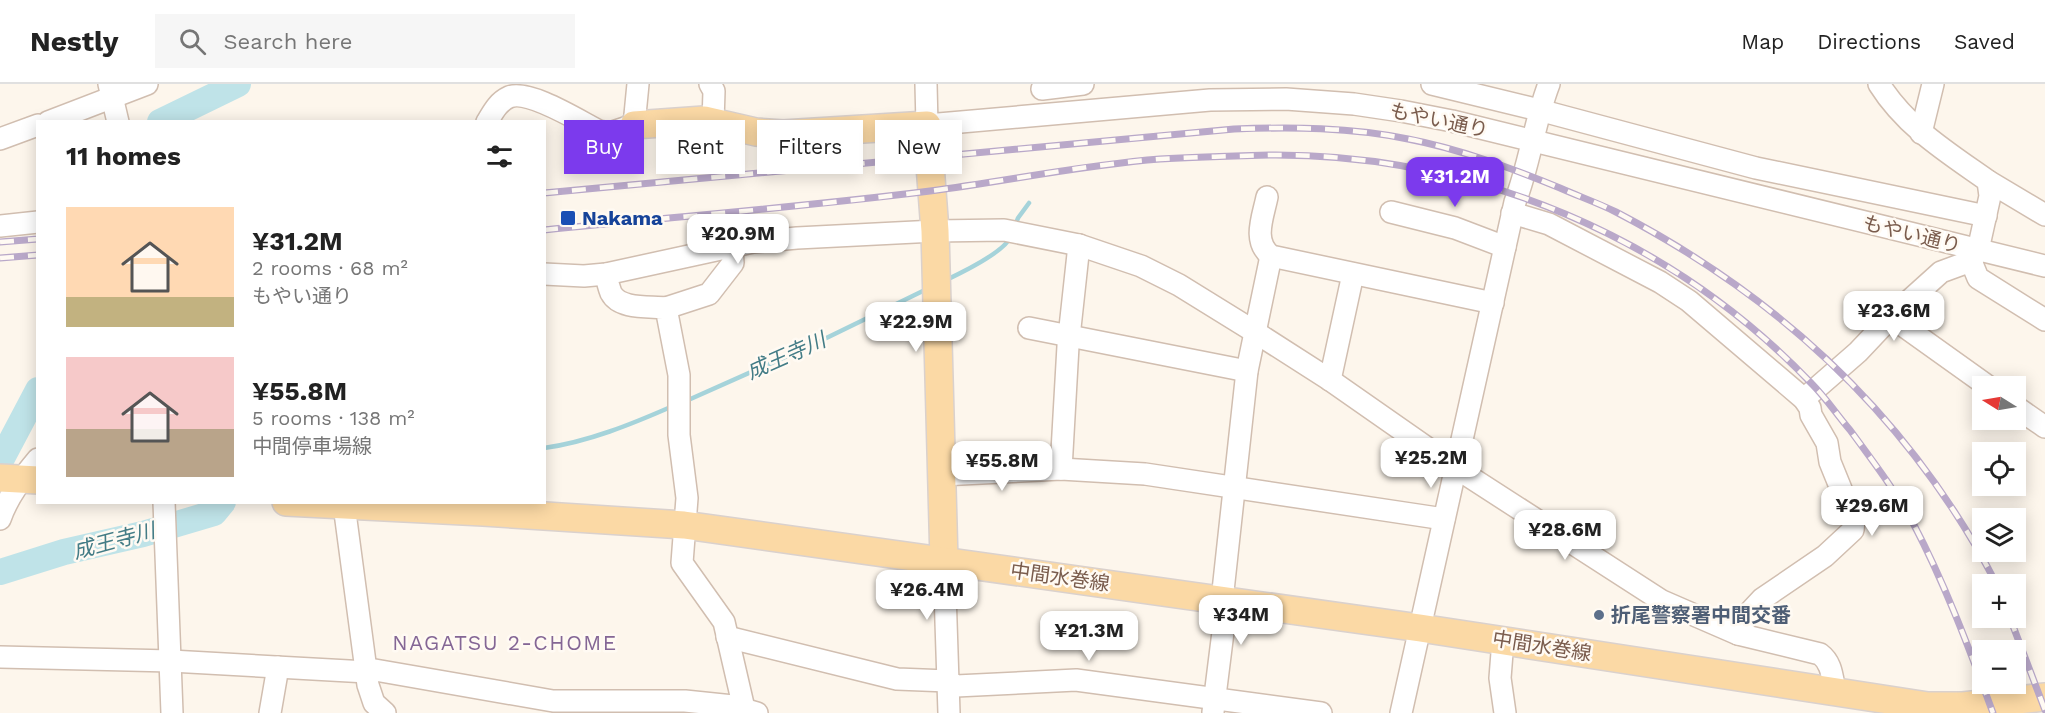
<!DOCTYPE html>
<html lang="en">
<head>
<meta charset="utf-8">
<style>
  :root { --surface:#fff; --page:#f6f6f6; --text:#222; --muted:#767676; --line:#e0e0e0; --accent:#7c3aed }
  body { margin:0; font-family:"Work Sans","Noto Sans JP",sans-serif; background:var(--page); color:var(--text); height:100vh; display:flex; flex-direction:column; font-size:22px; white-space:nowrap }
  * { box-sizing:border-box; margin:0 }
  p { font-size:20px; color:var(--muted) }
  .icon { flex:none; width:33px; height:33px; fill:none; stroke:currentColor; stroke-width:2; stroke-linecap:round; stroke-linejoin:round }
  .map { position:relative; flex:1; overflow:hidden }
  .panel { position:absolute; left:36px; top:36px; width:510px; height:384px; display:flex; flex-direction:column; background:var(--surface); border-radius:0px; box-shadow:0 3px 15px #0003 }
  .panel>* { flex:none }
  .banner { position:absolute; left:564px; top:36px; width:570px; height:54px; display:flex; gap:12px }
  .needle { width:39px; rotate:281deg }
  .controls { position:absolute; left:1972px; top:292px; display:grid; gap:12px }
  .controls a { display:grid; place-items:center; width:54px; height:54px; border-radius:0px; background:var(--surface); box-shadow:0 3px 15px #0003; font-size:30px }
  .price { position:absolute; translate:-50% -51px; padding:0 14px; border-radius:12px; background:#fff; color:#222; font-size:20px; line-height:39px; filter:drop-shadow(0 2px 3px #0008) }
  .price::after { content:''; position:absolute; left:50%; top:36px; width:18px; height:14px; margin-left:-9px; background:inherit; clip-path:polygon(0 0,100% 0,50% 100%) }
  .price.active { background:var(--accent); color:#fff }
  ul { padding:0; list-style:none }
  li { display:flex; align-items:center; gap:18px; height:150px; padding:0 30px }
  li span { display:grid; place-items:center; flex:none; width:168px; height:120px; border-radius:0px; color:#555 }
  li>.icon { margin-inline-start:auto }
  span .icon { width:72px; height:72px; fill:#fffc; stroke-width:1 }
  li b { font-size:26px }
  h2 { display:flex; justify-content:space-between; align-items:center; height:72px; padding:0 30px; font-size:26px }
  .chip { padding:0 21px; border-radius:0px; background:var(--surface); box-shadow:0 3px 15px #0003; font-size:21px; line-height:54px }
  .chip.active { background:var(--accent); color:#fff }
  header { display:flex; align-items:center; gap:36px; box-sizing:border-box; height:84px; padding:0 30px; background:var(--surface); border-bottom:2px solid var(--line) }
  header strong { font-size:28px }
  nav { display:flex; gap:33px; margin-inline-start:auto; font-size:21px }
  .search { width:420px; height:54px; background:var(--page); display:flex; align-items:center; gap:15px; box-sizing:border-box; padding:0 21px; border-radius:0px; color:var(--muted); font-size:22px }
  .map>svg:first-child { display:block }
</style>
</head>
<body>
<header>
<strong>Nestly</strong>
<div class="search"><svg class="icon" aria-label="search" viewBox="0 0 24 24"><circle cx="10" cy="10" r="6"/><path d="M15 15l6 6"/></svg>Search here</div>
<nav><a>Map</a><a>Directions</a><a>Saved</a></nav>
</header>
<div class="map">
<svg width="2045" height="629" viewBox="0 0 2045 629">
  <rect width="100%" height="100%" fill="#fdf6ec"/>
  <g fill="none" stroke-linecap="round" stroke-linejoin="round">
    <g stroke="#a5d3da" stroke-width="4.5">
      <polyline points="1015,142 1018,134 1029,119"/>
      <path d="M944,197c17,-8 61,-29 67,-45"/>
      <polyline points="686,317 812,261 929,204"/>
      <path d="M544,364c44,-6 88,-24 129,-42"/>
    </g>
    <g stroke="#bfe3e8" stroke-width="26">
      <polyline points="160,38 238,0"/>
      <polyline points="0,378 38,306"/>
      <polyline points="0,488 64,468 143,450 214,429 223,418"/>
    </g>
    <defs>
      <g id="minor">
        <polyline points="109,0 118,38"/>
        <polyline points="710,0 714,7 713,38"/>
        <polyline points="926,0 927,41 1210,16 1286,15 1354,20 1401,27 1452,37 2045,182"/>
        <polyline points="1432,0 1539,26 1756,84 1986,132"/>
        <polyline points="1042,5 1083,0"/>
        <polyline points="48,38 147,0"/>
        <path d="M487,38c6,-10 11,-20 22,-25 20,-8 70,24 90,34l11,2 24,-8 4,-41"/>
        <polyline points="1921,49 1933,0"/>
        <polyline points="0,55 38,41"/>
        <polyline points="1988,97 2045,131"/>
        <path d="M1267,113c-4,20 -15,44 4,59l222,47"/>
        <polyline points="1391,128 1455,144 1505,163"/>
        <polyline points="1512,129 1549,140 1660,198 1689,217 1804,315 1810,324 1811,331 1827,359 1830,378 1854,437 1853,446 1825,472 1762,515 1748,530 1738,550"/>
        <polyline points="0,142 38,138"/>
        <polyline points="1971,177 1978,194 2045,236"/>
        <path d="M544,190l40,2 22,-2 147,-32 44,-4 138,-7 69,-1 75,15 62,21 38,19 76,47 75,48 126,88 206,133 76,33 82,20c12,9 12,23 15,37"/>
        <path d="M606,190c1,6 3,14 5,19 9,17 39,13 55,15l13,67v60l8,63 -5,65 42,59 21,91"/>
        <polyline points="666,224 709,210 733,179 732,163"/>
        <polyline points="1891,233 1989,303"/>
        <polyline points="1029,244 1247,287"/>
        <polyline points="1330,296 1353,190"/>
        <path d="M1804,315l54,-47 33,-35 50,-45 30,-11 7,-11 12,-54 -2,-15c-41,-29 -82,-54 -109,-97"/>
        <polyline points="2016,323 2045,343"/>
        <polyline points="1061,385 1068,262 1079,161"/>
        <polyline points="941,391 1061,385 1145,390 1444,435"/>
        <polyline points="164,418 172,629"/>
        <polyline points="344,421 368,601 374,619 385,629"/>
        <path d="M0,435c8,-23 23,-42 38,-60"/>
        <polyline points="944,477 949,629"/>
        <polyline points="727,553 897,595 948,597 956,602 1076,596 1321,629"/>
        <polyline points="1503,556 1500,594 1505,629"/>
        <polyline points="0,573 171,577 367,588 375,586 553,617 685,617 733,622 757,629"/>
        <polyline points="1213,628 1226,524 1222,516 1247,287 1271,172"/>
        <polyline points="270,629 278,583"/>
        <path d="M1401,629l114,-511c15,-39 19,-79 34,-118"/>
      </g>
      <g id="major">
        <polyline points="634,41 704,36 756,48 783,50 927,41 935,147 944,477"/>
        <polyline points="0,394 38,396"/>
        <polyline points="286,418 483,428 684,441 1420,544 1928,622 1963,622 2045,613"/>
      </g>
    </defs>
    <use href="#minor" stroke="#d1beb0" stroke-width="24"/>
    <use href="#major" stroke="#dad1cd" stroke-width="30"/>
    <use href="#minor" stroke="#fff" stroke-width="21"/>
    <use href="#major" stroke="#fbd9a5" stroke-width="27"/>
    <defs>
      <g id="rail">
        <path d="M544,109l690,-64c58,-2 116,-2 174,10 52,10 103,29 152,49 18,8 38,15 56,24 164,85 296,208 381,373"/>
        <path d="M544,146c129,-13 258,-23 386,-39 77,-10 153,-26 230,-32 37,-2 75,-3 112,-4 202,-1 400,82 540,229 14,14 25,31 38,46 22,30 45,60 63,93 32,61 56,125 80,190"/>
        <polyline points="0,158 38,155"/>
        <polyline points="0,174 38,171"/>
        <polyline points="2010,534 2045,626"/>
      </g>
    </defs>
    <use href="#rail" stroke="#b9a8c9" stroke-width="7"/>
    <use href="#rail" stroke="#fffaf3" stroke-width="4.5" stroke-dasharray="14" stroke-linecap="butt"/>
  </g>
  <rect fill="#1a4fb4" stroke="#fffaf3" stroke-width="2" x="560" y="126" width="16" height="16" rx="3"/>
  <circle fill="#5c6f8a" stroke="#fffaf3" stroke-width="2" cx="1599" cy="531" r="6"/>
  <g text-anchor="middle" stroke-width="5" stroke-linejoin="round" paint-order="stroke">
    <g font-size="20" fill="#7a5c4d" stroke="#fffaf3">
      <text transform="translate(1439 36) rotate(12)" y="7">もやい通り</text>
      <text transform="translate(1912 150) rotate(14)" y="7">もやい通り</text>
      <text transform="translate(1060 493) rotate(8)" y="7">中間水巻線</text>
      <text transform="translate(1542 562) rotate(9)" y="7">中間水巻線</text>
    </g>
    <g font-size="20" font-weight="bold" fill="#164399" stroke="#fffaf3" text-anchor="start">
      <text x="582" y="141">Nakama</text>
    </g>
    <g font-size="20" font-weight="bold" fill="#4e5e75" stroke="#fffaf3" text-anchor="start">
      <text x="1611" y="538">折尾警察署中間交番</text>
    </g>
    <g font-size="21" font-style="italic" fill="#437c86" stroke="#fffaf3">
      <text transform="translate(786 272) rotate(-24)" y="7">成王寺川</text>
      <text transform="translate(114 457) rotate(-15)" y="7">成王寺川</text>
    </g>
    <g font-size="21" letter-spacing="1.5" fill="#846695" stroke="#fffaf3">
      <text x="505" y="566">NAGATSU 2-CHOME</text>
    </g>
  </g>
</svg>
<div class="controls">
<a><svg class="needle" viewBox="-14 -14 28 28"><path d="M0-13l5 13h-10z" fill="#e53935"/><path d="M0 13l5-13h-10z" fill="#767676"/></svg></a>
<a><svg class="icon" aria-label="locate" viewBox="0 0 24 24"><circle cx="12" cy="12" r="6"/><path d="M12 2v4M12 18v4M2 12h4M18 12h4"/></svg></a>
<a><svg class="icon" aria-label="layers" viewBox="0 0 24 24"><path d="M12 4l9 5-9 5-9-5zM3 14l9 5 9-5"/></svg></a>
<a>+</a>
<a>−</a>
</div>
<b class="price active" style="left:1455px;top:124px">¥31.2M</b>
<b class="price" style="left:738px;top:181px">¥20.9M</b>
<b class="price" style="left:1894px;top:258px">¥23.6M</b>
<b class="price" style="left:916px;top:269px">¥22.9M</b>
<b class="price" style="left:1431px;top:405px">¥25.2M</b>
<b class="price" style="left:1002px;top:408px">¥55.8M</b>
<b class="price" style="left:1872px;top:453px">¥29.6M</b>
<b class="price" style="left:1565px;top:477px">¥28.6M</b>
<b class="price" style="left:927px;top:537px">¥26.4M</b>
<b class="price" style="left:1241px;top:562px">¥34M</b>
<b class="price" style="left:1089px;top:578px">¥21.3M</b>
<div class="banner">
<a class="chip active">Buy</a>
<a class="chip">Rent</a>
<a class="chip">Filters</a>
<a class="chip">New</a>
</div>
<section class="panel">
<h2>11 homes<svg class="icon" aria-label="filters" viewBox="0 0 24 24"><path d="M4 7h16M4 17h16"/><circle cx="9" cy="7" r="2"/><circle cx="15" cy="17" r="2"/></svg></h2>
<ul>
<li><span style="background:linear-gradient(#ffd9b3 75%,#c2b280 0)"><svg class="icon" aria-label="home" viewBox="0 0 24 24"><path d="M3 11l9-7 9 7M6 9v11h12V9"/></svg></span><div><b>¥31.2M</b><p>2 rooms · 68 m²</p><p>もやい通り</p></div></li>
<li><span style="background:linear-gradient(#f6c9c9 60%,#b9a48a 0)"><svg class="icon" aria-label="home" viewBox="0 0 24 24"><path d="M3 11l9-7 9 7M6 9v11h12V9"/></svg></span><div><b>¥55.8M</b><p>5 rooms · 138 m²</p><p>中間停車場線</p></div></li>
</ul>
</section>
</div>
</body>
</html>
